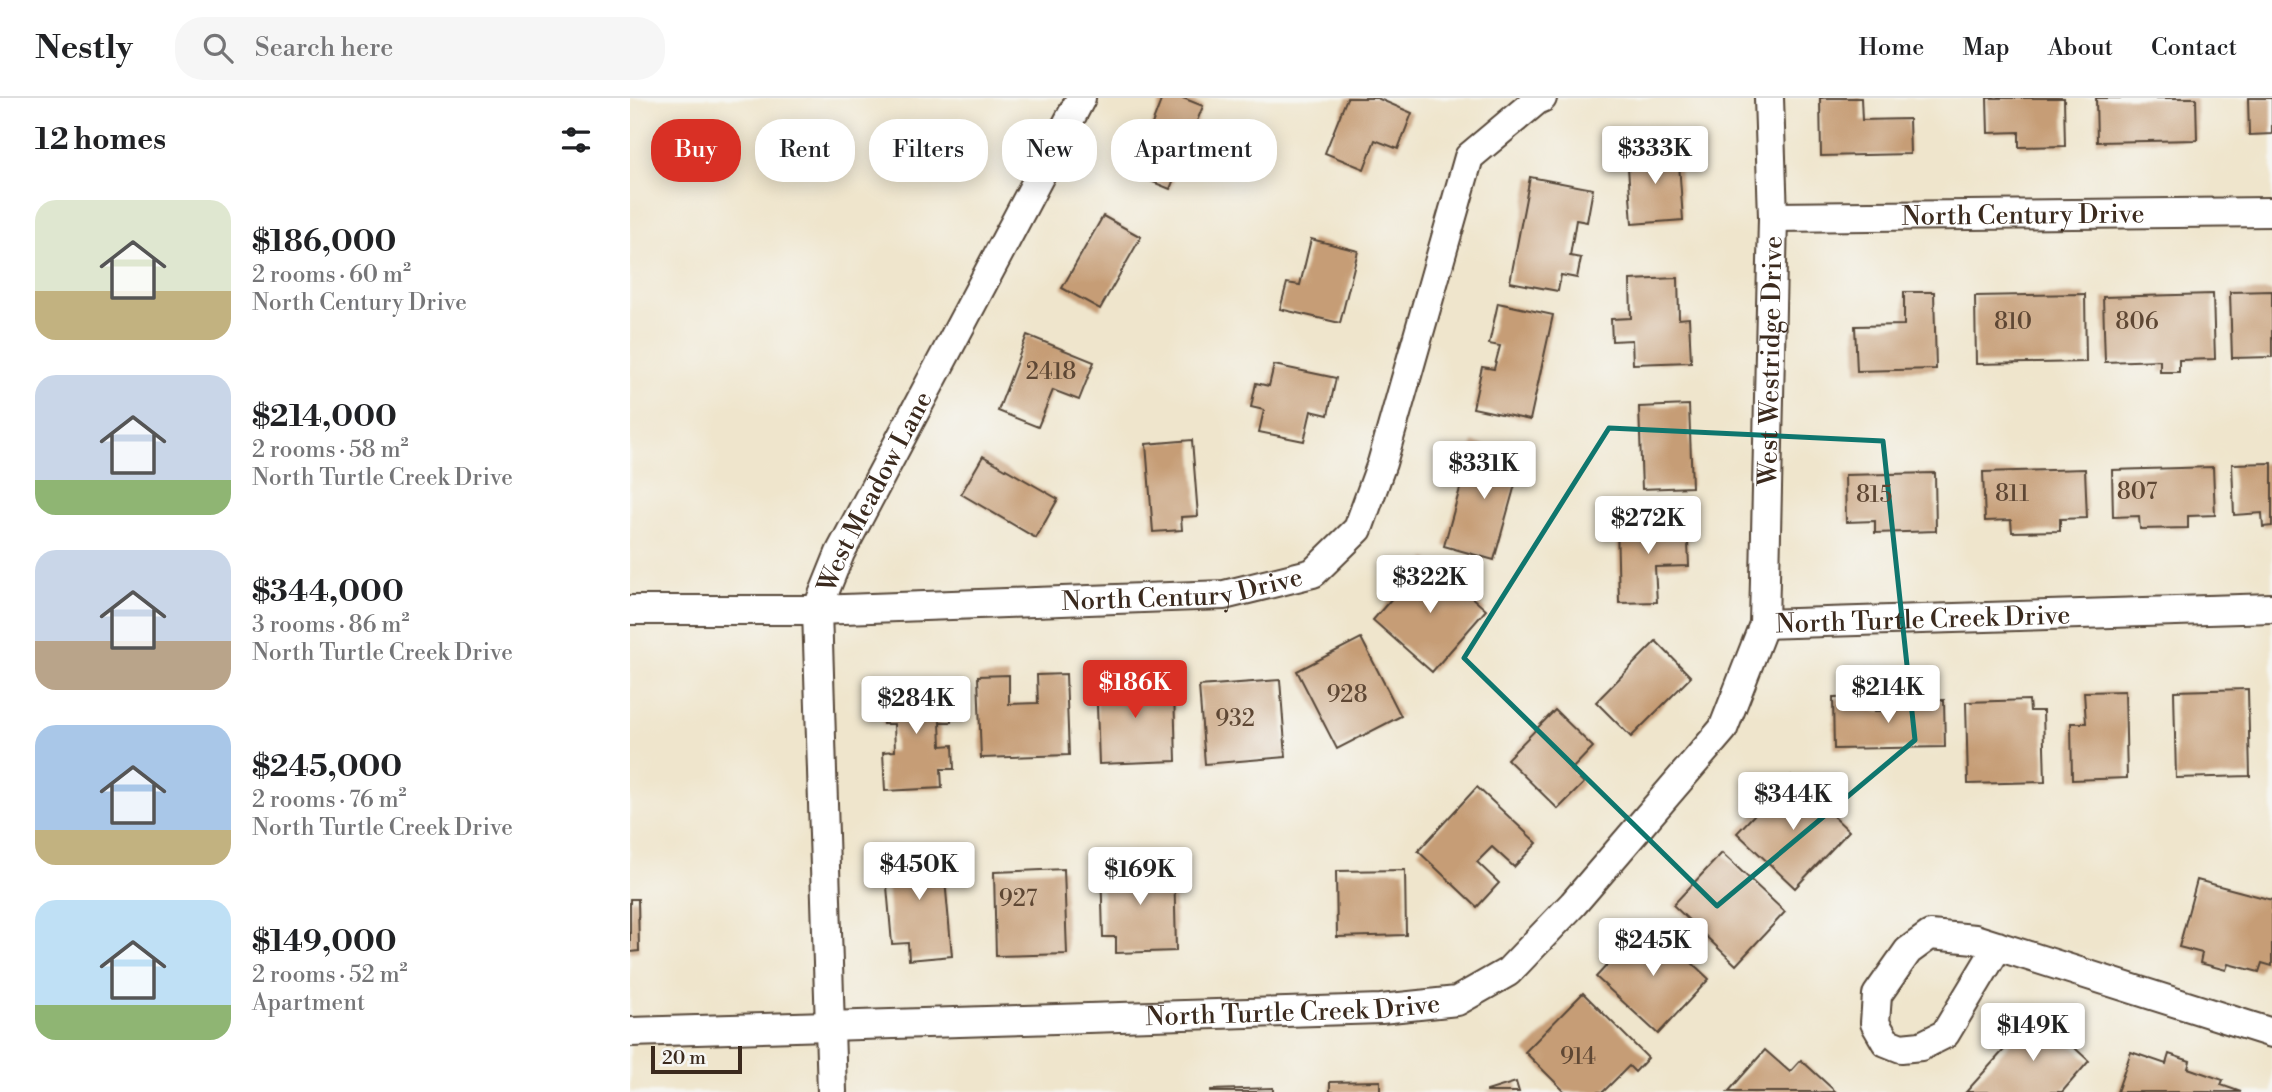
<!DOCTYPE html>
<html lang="en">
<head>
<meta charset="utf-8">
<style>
  :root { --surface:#fff; --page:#f6f6f6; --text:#202124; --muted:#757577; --line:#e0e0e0; --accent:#d93025 }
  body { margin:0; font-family:"Libre Bodoni",serif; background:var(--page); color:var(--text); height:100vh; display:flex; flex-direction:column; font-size:26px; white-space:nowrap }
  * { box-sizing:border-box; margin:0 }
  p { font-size:23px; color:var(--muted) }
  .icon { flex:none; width:38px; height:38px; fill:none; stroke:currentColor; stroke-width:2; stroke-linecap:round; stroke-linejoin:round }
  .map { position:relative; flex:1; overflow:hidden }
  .details { display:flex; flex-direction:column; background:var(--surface); width:630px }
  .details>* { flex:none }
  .guide { position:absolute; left:21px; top:21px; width:665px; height:63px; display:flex; gap:14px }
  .scale { position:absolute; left:21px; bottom:18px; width:91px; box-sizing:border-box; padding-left:7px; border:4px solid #3b2a1e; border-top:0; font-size:19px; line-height:24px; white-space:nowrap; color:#3b2a1e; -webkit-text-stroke:5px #f6f6f2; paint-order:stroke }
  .price { position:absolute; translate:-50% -60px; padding:0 16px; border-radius:7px; background:#fff; color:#222; font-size:23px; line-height:46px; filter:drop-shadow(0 2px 4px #0008) }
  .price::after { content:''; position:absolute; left:50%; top:42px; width:21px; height:16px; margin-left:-10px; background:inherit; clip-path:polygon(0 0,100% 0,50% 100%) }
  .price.selected { background:var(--accent); color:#fff }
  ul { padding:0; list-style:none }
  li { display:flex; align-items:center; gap:21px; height:175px; padding:0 35px }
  li span { display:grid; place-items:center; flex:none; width:196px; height:140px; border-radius:21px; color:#555 }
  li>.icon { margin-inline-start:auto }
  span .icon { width:84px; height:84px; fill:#fffc; stroke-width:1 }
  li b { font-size:30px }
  h2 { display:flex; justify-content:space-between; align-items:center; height:84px; padding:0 35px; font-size:30px }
  .pill { padding:0 24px; border-radius:28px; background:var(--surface); box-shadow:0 4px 18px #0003; font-size:24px; line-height:63px }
  .pill.selected { background:var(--accent); color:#fff }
  header { display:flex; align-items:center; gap:42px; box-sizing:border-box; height:98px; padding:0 35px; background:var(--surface); border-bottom:2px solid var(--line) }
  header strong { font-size:33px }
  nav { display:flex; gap:38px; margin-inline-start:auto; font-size:24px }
  .search { width:490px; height:63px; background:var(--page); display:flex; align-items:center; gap:18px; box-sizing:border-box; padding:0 24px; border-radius:28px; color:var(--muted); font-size:26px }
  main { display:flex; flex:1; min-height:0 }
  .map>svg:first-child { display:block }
</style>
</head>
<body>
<header>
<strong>Nestly</strong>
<div class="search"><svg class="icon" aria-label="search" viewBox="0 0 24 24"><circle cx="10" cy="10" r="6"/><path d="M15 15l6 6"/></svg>Search here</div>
<nav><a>Home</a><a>Map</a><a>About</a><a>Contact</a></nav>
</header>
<main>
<section class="details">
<h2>12 homes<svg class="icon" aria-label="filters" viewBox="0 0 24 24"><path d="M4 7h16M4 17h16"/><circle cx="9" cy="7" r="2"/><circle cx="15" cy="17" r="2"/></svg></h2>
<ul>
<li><span style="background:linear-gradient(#dfe7d0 65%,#c2b280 0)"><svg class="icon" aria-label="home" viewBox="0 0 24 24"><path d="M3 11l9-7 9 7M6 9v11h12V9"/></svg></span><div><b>$186,000</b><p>2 rooms · 60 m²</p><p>North Century Drive</p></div></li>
<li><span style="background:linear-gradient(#c9d6e8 75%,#8fb573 0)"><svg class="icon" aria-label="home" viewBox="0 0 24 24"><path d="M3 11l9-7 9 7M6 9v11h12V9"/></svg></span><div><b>$214,000</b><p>2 rooms · 58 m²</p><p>North Turtle Creek Drive</p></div></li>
<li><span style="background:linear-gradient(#c9d6e8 65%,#b9a48a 0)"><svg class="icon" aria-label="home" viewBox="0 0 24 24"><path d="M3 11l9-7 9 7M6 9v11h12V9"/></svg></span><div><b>$344,000</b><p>3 rooms · 86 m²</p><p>North Turtle Creek Drive</p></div></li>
<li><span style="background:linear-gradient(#a9c7e8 75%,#c2b280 0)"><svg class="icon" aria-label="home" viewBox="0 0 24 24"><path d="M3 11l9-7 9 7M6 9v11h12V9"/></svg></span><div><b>$245,000</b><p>2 rooms · 76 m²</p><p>North Turtle Creek Drive</p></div></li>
<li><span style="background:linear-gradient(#bfe0f5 75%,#8fb573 0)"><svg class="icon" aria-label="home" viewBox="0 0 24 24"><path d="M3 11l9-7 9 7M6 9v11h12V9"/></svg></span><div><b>$149,000</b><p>2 rooms · 52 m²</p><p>Apartment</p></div></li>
</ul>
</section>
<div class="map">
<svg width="1642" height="994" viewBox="0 0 1642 994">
  <rect width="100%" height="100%" fill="#f6f6f2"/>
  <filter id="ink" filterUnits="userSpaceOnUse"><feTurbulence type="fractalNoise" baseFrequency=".0143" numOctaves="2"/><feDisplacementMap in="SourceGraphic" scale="14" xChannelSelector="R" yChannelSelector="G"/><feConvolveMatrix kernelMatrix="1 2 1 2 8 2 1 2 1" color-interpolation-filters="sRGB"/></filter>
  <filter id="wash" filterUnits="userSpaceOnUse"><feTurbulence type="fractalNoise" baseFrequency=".00686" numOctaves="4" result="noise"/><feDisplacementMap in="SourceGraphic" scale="28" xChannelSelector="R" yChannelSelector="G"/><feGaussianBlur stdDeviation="1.57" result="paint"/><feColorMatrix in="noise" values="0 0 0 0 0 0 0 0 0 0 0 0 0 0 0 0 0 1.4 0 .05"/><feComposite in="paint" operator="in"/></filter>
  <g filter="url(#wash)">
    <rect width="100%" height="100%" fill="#efe5cc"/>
    <g id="blocks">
      <g fill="#c69d76">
        <polygon points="532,0 553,0 573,8 540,91 503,76"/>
        <polygon points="717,0 747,0 782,15 768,51 745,42 734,71 695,55"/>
        <polygon points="1190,0 1231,0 1232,22 1279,21 1280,56 1191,58"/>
        <polygon points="1357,0 1434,0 1435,48 1389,49 1389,34 1358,35"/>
        <polygon points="1466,0 1566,0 1567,42 1467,44"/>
        <polygon points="1618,0 1642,0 1642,36 1619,37"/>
        <polygon points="1048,51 1053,122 1002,126 997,55"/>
        <polygon points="900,79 963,91 957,124 946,122 940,158 951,160 947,180 931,177 928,193 880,184"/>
        <polygon points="473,118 511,139 470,211 432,190"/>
        <polygon points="681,141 728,153 710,225 650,211 657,185 670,187"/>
        <polygon points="1048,180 1049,221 1059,220 1061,264 1003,266 1002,242 982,243 981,221 1001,220 1000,182"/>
        <polygon points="1642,193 1642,259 1602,260 1600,194"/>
        <polygon points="1274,194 1304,194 1306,271 1227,273 1225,228 1274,227"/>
        <polygon points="1455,196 1456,264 1346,266 1345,198"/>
        <polygon points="1583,196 1585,261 1549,262 1549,274 1530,274 1530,262 1475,264 1473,199"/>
        <polygon points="868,205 923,217 900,322 843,310 852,269 864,271 870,248 859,246"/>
        <polygon points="397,237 464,264 449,302 423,292 408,329 368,313"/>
        <polygon points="644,267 706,280 698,317 681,313 674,343 629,334 634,312 621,309 626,285 639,288"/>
        <polygon points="1059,307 1062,389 1012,391 1009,309"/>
        <polygon points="562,342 568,418 551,419 552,432 523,434 516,346"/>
        <polygon points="843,344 893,358 864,462 814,448"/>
        <polygon points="353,358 428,401 406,440 331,396"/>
        <polygon points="1642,365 1642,428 1633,429 1632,415 1604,417 1602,366"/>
        <polygon points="1583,369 1585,417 1558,418 1558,430 1510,431 1509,418 1483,419 1482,372"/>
        <polygon points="1455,371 1457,420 1430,421 1430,433 1382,434 1381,422 1355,423 1353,374"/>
        <polygon points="1305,375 1306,433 1245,435 1245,423 1216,424 1215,377"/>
        <polygon points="1057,422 1059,468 1025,469 1027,504 989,505 987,424"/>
        <polygon points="797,460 856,512 802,574 743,522"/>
        <polygon points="731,540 771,618 707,651 667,573"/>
        <polygon points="1026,543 1061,579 1001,639 966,604"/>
        <polygon points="436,576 439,657 351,660 348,578 379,577 379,606 408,605 407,577"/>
        <polygon points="530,576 531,592 544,592 546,663 469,666 466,578"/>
        <polygon points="650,582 656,659 575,666 569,588"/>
        <polygon points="311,583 312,603 321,602 321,624 310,624 311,648 323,647 324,671 311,671 312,690 255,693 253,654 265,653 264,626 253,626 251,586"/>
        <polygon points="1618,591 1620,678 1546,680 1544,593"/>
        <polygon points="1495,593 1497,680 1442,682 1441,625 1456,625 1454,594"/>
        <polygon points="1245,599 1245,613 1272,612 1272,603 1314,602 1315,649 1204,651 1203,600"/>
        <polygon points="1399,602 1400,613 1413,613 1415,684 1338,686 1336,604"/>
        <polygon points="925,612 963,649 941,672 954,685 928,711 877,661"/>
        <polygon points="1161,678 1219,733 1165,790 1107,735"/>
        <polygon points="847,689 907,745 884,769 862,749 847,764 869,785 847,809 788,753"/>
        <polygon points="312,749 322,858 279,862 278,845 262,846 254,754"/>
        <polygon points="1092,755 1155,814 1106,867 1043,807"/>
        <polygon points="544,765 546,853 486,855 486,839 473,839 471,767"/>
        <polygon points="434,771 437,856 366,858 364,774"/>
        <polygon points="775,772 776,837 707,839 706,773"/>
        <polygon points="1567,782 1642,802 1642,868 1632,865 1629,874 1598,866 1596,872 1570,865 1572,855 1549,849"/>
        <polygon points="0,801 8,801 9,853 0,854"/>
        <polygon points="1018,823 1079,881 1028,936 966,879"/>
        <polygon points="953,895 1018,960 1005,974 999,968 973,994 935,994 895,954"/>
        <polygon points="1407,915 1459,963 1432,994 1336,994"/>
        <polygon points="1135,952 1160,974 1171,962 1206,994 1098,994"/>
        <polygon points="1501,954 1536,966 1539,956 1560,963 1558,970 1593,982 1591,987 1611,994 1487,994"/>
        <polygon points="750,983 750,994 700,994 700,984"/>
        <polygon points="886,984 889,994 857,994 857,993"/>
        <polygon points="643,990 643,994 581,994 581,992"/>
      </g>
    </g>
  </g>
  <g filter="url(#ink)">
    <use href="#blocks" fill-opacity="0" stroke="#564638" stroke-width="2"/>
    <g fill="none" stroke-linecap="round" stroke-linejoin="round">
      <defs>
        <g id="street">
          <path id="s1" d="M1143,119l499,-5"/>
          <path id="s2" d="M0,512h187l407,-15 89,-22 45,-44 24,-66 87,-306 68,-57 5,-2"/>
          <path id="s3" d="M1134,526l508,-16"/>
          <polyline points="1368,848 1315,936 1291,948 1271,950 1256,944 1245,925 1247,897 1278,853 1300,837 1345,841 1642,935"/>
          <path id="s4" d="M0,934l751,-23 76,-8 51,-29 65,-68 150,-175 41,-105 9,-407 -4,-119"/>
          <path id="s5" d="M202,994l-15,-482 23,-57 241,-455"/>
        </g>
      </defs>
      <use href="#street" stroke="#564638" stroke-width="32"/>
      <use href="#street" stroke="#fff" stroke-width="28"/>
    </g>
  </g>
  <path fill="none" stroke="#0f766e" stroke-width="5" stroke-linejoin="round" d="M979,330l274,13 32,299 -198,166 -253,-248z"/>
  <g text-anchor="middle" stroke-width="5" stroke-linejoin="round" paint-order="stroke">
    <g font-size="23" fill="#5e4734">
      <text x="1383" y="231">810</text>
      <text x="1507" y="231">806</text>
      <text x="421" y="281">2418</text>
      <text x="1507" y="401">807</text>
      <text x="1382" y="403">811</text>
      <text x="1244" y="404">815</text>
      <text x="717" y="604">928</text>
      <text x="605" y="628">932</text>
      <text x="388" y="808">927</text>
      <text x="948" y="966">914</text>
    </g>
    <g font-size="26" fill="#3b2a1e" stroke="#f6f6f2">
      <text dy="9" stroke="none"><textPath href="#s1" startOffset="250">North Century Drive</textPath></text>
      <text dy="9" stroke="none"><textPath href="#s4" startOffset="1587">West Westridge Drive</textPath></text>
      <text dy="9" stroke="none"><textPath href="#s5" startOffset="614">West Meadow Lane</textPath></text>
      <text dy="9" stroke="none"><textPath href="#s2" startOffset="553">North Century Drive</textPath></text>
      <text dy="9" stroke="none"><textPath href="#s3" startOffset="159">North Turtle Creek Drive</textPath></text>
      <text dy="9" stroke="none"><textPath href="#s4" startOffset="663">North Turtle Creek Drive</textPath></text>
    </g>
  </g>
</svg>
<div class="scale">20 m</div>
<b class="price" style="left:1025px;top:88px">$333K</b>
<b class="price" style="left:854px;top:403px">$331K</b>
<b class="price" style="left:1018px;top:458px">$272K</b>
<b class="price" style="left:800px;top:517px">$322K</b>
<b class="price selected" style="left:505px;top:622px">$186K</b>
<b class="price" style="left:1258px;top:627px">$214K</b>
<b class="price" style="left:286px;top:638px">$284K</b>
<b class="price" style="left:1163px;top:734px">$344K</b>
<b class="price" style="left:289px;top:804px">$450K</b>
<b class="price" style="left:510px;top:809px">$169K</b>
<b class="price" style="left:1023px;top:880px">$245K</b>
<b class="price" style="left:1403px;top:965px">$149K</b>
<div class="guide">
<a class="pill selected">Buy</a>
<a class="pill">Rent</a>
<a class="pill">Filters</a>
<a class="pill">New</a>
<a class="pill">Apartment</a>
</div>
</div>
</main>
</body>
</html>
